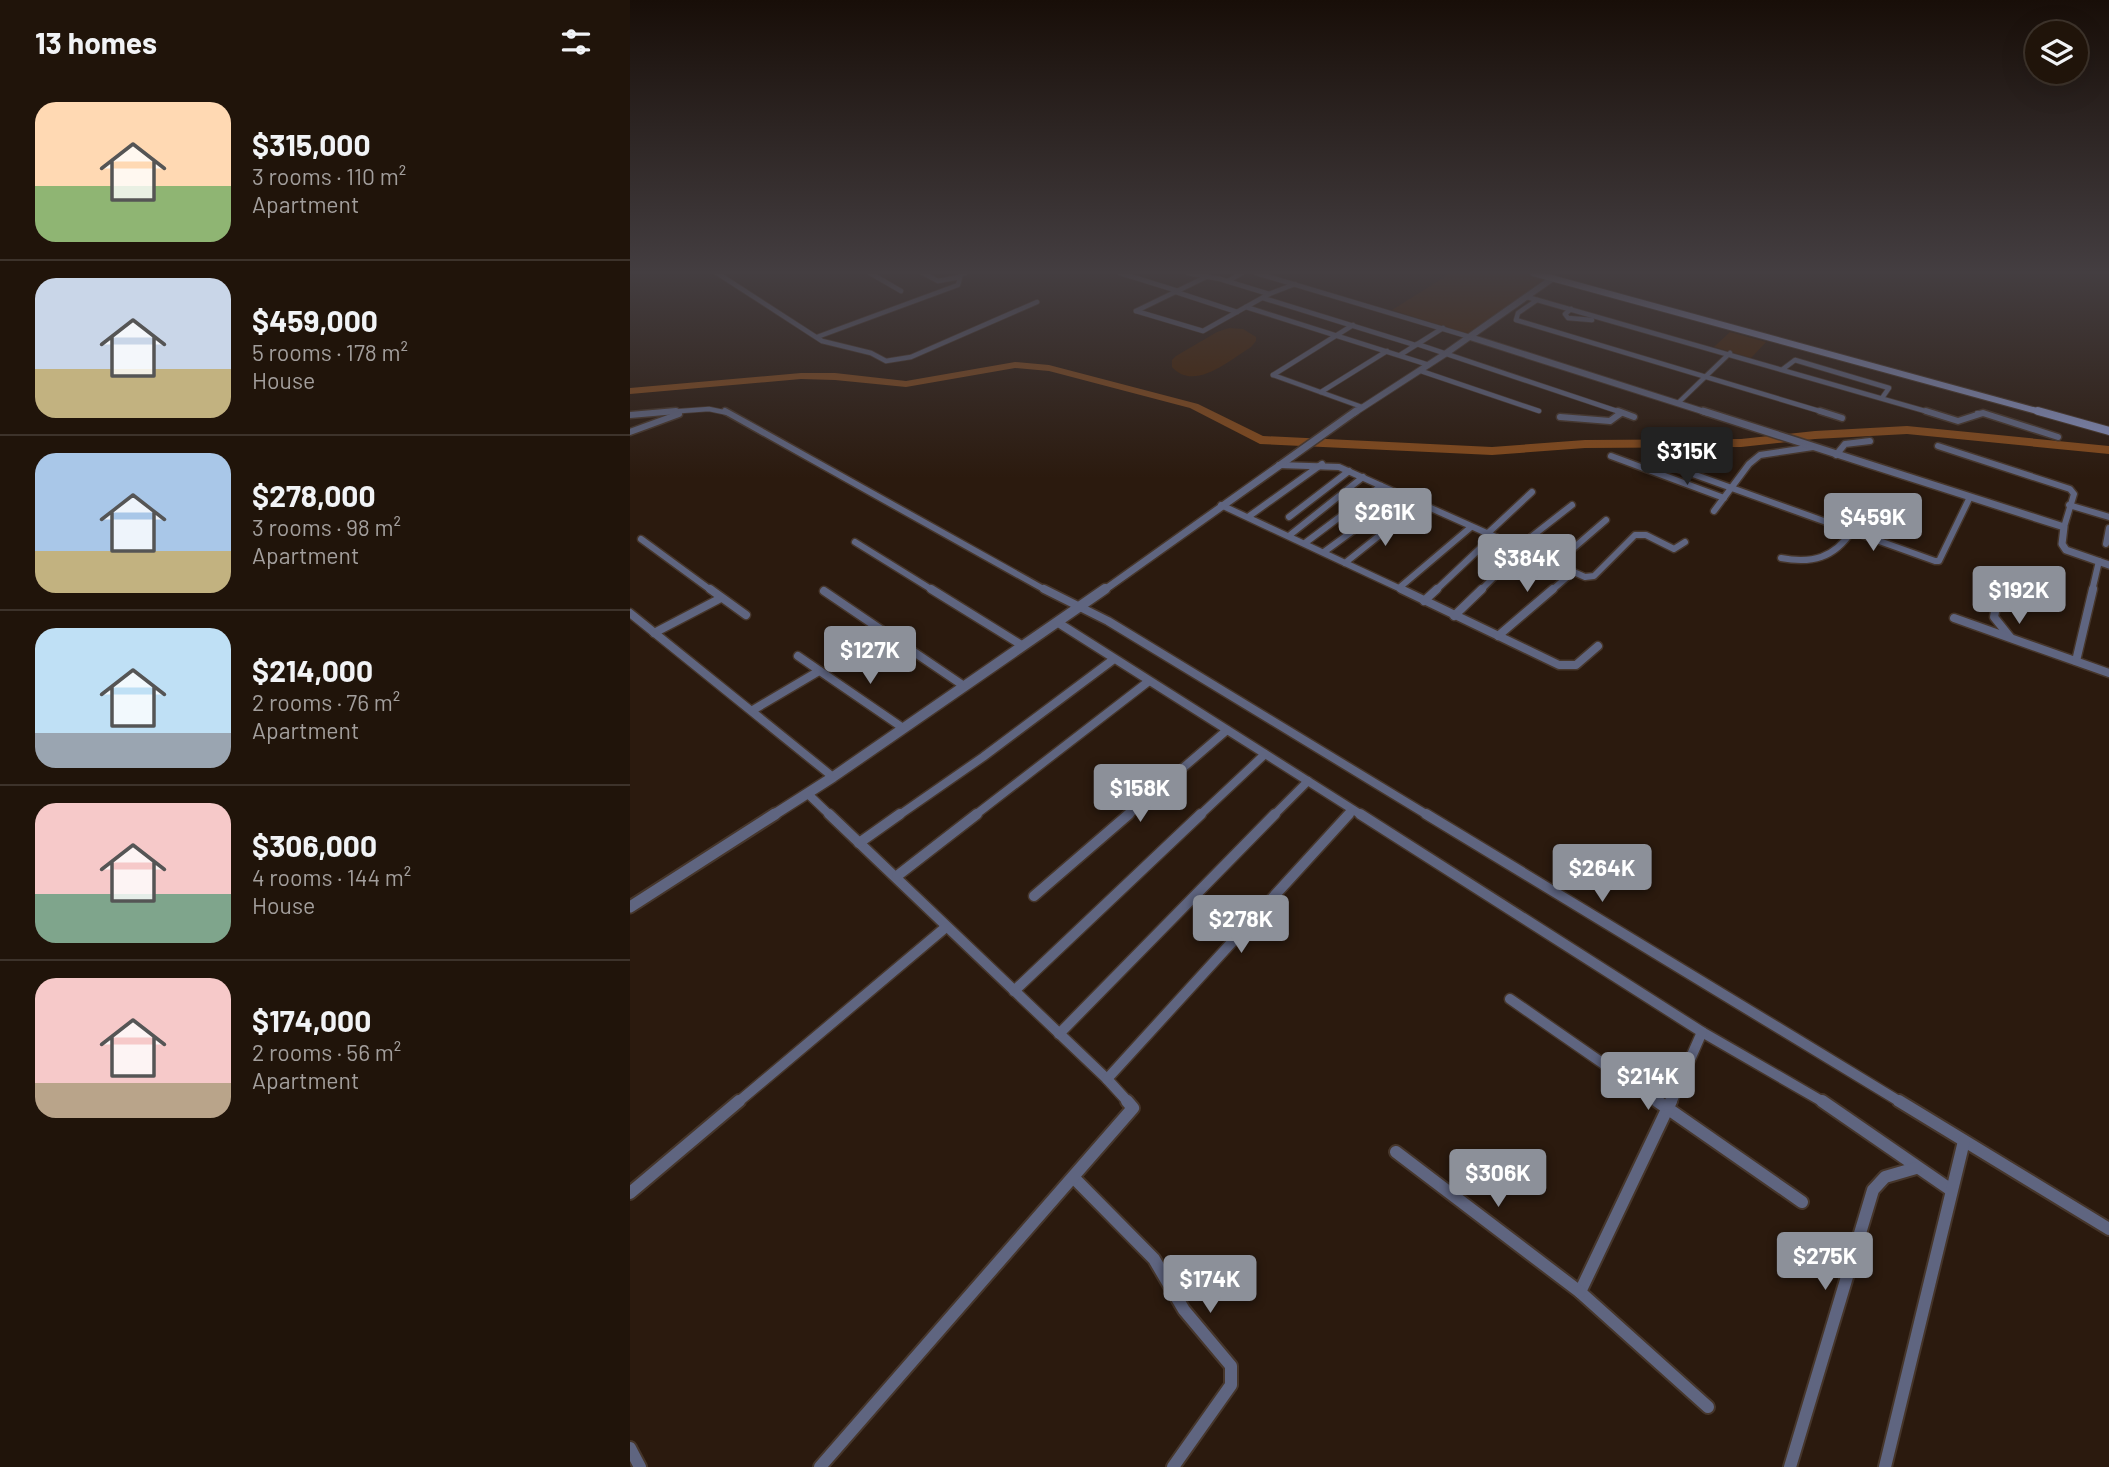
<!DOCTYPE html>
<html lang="en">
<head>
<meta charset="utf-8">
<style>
  :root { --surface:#20140a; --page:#281d13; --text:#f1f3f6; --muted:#a29e9c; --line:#3d332b; --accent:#8c9099 }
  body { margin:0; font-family:Barlow,sans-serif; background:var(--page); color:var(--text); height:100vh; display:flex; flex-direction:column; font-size:26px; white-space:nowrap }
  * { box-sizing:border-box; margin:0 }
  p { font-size:23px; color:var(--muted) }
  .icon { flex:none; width:38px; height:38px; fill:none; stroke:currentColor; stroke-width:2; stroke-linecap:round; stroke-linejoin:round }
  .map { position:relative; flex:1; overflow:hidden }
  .sheet { display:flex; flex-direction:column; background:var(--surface); width:630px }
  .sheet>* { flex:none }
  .tools { position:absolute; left:1395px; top:21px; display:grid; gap:14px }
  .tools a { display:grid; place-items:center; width:63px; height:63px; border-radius:50%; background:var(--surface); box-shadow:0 7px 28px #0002,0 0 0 2px var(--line); font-size:35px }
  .price { position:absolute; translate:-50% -60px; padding:0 16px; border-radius:7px; background:var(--accent); color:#fff; font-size:23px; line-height:46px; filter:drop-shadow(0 2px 4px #0008) }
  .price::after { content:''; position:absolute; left:50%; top:42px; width:21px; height:16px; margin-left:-10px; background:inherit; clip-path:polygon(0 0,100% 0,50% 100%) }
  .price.on { background:#222; color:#fff }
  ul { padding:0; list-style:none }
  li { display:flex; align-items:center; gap:21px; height:175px; padding:0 35px }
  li+li { border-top:2px solid var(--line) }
  li span { display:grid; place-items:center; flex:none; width:196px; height:140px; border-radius:21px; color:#555 }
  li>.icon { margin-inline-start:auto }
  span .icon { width:84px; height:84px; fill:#fffc; stroke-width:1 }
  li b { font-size:30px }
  h2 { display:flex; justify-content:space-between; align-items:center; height:84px; padding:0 35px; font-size:30px }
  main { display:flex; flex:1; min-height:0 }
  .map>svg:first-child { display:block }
</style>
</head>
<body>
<main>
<section class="sheet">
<h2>13 homes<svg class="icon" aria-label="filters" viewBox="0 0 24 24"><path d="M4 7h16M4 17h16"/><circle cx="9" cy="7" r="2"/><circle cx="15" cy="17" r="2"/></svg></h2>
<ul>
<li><span style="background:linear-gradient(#ffd9b3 60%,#8fb573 0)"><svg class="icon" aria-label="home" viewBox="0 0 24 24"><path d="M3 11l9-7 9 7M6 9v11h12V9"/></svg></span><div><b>$315,000</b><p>3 rooms · 110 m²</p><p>Apartment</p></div></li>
<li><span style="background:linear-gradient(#c9d6e8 65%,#c2b280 0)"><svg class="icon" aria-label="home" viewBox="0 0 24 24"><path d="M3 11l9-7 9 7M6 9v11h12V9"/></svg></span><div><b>$459,000</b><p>5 rooms · 178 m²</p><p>House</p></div></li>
<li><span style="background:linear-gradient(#a9c7e8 70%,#c2b280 0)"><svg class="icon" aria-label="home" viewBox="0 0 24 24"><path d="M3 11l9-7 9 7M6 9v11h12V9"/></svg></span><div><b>$278,000</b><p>3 rooms · 98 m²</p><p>Apartment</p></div></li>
<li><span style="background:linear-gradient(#bfe0f5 75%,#9aa5b1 0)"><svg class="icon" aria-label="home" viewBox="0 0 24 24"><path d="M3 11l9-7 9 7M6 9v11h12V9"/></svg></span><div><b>$214,000</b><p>2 rooms · 76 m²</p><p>Apartment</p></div></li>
<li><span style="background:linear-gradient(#f6c9c9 65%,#7fa58c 0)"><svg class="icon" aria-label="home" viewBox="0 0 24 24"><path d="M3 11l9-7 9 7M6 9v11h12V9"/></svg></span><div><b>$306,000</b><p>4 rooms · 144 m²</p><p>House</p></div></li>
<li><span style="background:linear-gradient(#f6c9c9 75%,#b9a48a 0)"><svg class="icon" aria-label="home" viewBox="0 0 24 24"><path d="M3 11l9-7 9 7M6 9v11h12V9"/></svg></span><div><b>$174,000</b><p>2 rooms · 56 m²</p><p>Apartment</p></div></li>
</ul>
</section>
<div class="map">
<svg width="1479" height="1467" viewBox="0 0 1479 1467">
  <rect width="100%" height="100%" fill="#2b1a0e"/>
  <g fill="#442001">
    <polygon points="821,273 890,273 915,280 837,334 762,310"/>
    <path d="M599,328l14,1 13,8v4l-5,6c-21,13 -57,45 -79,20v-7l4,-4 41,-24z"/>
    <polygon points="1100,332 1136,342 1121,358 1084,347"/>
  </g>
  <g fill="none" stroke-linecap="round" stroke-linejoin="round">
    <polygon fill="#844a1b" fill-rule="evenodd" points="385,362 419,365 568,404 633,436 862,447 955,440 1111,439 1185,431 1277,426 1479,446 1479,454 1277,434 1185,439 1111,447 955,448 862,455 630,444 560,408 419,371 385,368 276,387 205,380 171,379 0,394 0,388 171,373 205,373 276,381"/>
    <defs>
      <g id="minor-far4">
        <polyline points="87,273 192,341 241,353 256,361 281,357 407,302"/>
        <polyline points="240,273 271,291"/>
        <polyline points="293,273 308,281 330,277"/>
        <polyline points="490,273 548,291"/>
        <polyline points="558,273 590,279 639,294"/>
        <polyline points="626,273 840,337"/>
        <polyline points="598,281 612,273"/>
        <polyline points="546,292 607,312"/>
        <polyline points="897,297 1302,413"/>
        <polyline points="633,298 785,345"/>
        <polyline points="907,300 888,313 886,320 1196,413"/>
        <polyline points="616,307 799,365"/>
        <polyline points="941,309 935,314 938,318 962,320"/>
        <polyline points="506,311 573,331 639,294 665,284"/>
        <polyline points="506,311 576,277"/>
        <polyline points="187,337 328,285 331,274 335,273"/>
        <polyline points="787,344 993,413"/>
        <polyline points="770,355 813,328"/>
        <polyline points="1153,369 1165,360 1259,388 1252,398"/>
        <polyline points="791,371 909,411"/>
        <polyline points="643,375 732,407"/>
        <polyline points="643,375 723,325"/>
        <polyline points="691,392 757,351"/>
        <polyline points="1048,403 1100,353"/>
        <polyline points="23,413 79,409 98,413"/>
        <polyline points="1347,413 1354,413"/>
      </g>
      <g id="minor-far3">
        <polyline points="95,411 417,591"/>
        <polyline points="988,411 1004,417"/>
        <polyline points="1190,411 1212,418"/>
        <polyline points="1296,411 1328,421 1353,413 1428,437"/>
        <polyline points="0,415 46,411"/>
        <polyline points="930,417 980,421 991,413"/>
        <polyline points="0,432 49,414"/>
        <polyline points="1308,446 1440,489 1444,494 1434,527"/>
        <polyline points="1206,455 1215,444 1240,441"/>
        <polyline points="981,456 1094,498"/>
        <polyline points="1021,459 1305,561 1309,561 1340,497"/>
        <polyline points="649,465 709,467 955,577 964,576 1005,535 1016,535 1044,549 1055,542"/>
        <polyline points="591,505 775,591"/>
        <polyline points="1439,505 1479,517"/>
        <polyline points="1084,511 1119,464 1130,455 1183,447"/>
        <polyline points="618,517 692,464"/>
        <polyline points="659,517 719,471"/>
        <polyline points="857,534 902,492"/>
        <polyline points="660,535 733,477"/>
        <polyline points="11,539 82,591"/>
        <polyline points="225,542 304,591"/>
        <polyline points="675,543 751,486"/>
        <polyline points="1476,544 1479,528"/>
        <polyline points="887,548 942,505"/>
        <polyline points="694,552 772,495"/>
        <path d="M1151,558c31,6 53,0 71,-27"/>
        <polyline points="715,563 765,523 768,517"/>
        <polyline points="925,564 976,520"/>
        <polyline points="769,588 841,527"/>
        <polyline points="805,591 862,537"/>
        <polyline points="850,591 891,550"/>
        <polyline points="921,591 943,572"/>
        <polyline points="1462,591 1469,561"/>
      </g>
      <g id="minor-far2">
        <polyline points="80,589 116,615"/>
        <polyline points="301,589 393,646"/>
        <polyline points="414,589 478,621 799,816"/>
        <polyline points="771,589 929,665 946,665 968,646"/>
        <polyline points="194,591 334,686"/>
        <polyline points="794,601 807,589"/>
        <polyline points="1367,602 1364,617 1380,637"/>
        <polyline points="0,613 203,777"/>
        <polyline points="824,616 852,589"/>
        <polyline points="1324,618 1479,673"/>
        <polyline points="427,622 733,816"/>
        <polyline points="24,633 91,598"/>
        <polyline points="868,636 923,589"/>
        <polyline points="168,656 273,728"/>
        <polyline points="1446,661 1463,589"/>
        <polyline points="123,710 189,671"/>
        <polyline points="178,794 201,816"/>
        <polyline points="268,816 353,757 484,659"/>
        <polyline points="344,816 519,681"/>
        <polyline points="497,816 597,730"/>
        <polyline points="569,816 635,754"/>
        <polyline points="643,816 678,781"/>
        <polyline points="717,816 723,810"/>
      </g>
      <g id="minor-far1">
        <polyline points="199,814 477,1079 499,1103"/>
        <polyline points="730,814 1072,1032 1195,1103"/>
        <polyline points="796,814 1272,1103"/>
        <polyline points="229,843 270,814"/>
        <polyline points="267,876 347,814"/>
        <polyline points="404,896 499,814"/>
        <polyline points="384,991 571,814"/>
        <polyline points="880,999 1030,1103"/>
        <polyline points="429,1034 645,814"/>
        <polyline points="477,1079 719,814"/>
        <polyline points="107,1103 316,927"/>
        <polyline points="1041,1103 1072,1032"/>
      </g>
      <g id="minor">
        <polyline points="1027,1101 1172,1202"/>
        <polyline points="1041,1101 950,1292 1078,1407"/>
        <polyline points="1192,1101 1321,1190"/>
        <polyline points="1269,1101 1479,1229"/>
        <polyline points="766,1152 950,1292"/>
        <polyline points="444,1178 524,1259 554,1310 601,1366 601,1385 543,1467"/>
        <polyline points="0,1193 109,1101"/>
        <polyline points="0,1448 10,1467"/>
        <polyline points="190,1467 503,1108 497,1101"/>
        <polyline points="1160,1467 1243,1190 1255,1177 1286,1168"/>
        <polyline points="1255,1467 1334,1141"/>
      </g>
      <g id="tertiary-far3">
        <polyline points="840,337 1078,413"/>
        <polyline points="724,413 815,354 923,278"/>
      </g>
      <g id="tertiary-far2">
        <polyline points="1073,411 1434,527 1432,544 1436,550 1479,565"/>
        <polyline points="473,591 726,411"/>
      </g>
      <polyline id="tertiary-far1" points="142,816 203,777 475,589"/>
      <polyline id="tertiary" points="0,907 145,814"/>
      <polyline id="secondary-far1" points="903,273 1414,413"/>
      <polyline id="secondary" points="1408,411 1479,431"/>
    </defs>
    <use href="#minor-far4" stroke="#46362b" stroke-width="6"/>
    <use href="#minor-far3" stroke="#46362b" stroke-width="9"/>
    <use href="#minor-far2" stroke="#46362b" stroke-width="11"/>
    <use href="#minor-far1" stroke="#46362b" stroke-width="13"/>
    <use href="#minor" stroke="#46362b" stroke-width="16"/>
    <use href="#tertiary-far3" stroke="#46362b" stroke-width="8"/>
    <use href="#tertiary-far2" stroke="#46362b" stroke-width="10"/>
    <use href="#tertiary-far1" stroke="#46362b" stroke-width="13"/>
    <use href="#tertiary" stroke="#46362b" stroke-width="15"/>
    <use href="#secondary-far1" stroke="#46362b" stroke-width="8"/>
    <use href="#secondary" stroke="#46362b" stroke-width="10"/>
    <use href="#minor-far4" stroke="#5f6580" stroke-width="4.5"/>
    <use href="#minor-far3" stroke="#5f6580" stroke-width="6"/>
    <use href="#minor-far2" stroke="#5f6580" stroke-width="8"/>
    <use href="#minor-far1" stroke="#5f6580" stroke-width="10"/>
    <use href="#minor" stroke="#5f6580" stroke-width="12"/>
    <use href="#tertiary-far3" stroke="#5f6580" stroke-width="6"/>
    <use href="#tertiary-far2" stroke="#5f6580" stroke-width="7"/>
    <use href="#tertiary-far1" stroke="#5f6580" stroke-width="10"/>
    <use href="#tertiary" stroke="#5f6580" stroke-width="11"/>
    <use href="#secondary-far1" stroke="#838db9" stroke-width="6"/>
    <use href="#secondary" stroke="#838db9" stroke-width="8"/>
  </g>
  <linearGradient id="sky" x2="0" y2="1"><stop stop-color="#180e08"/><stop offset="0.57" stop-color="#443e41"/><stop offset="1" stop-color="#443e41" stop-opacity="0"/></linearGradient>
  <rect width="1479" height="478" fill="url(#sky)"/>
</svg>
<div class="tools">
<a><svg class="icon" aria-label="layers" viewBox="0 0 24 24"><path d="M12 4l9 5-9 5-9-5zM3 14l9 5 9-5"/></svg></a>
</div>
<b class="price on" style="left:1057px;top:487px">$315K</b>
<b class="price" style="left:755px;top:548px">$261K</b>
<b class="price" style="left:1243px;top:553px">$459K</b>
<b class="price" style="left:897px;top:594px">$384K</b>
<b class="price" style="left:1389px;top:626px">$192K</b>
<b class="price" style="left:240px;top:686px">$127K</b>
<b class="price" style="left:510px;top:824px">$158K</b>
<b class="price" style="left:972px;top:904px">$264K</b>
<b class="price" style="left:611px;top:955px">$278K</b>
<b class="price" style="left:1018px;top:1112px">$214K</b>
<b class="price" style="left:868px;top:1209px">$306K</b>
<b class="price" style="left:1195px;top:1292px">$275K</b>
<b class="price" style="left:580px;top:1315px">$174K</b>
</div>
</main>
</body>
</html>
